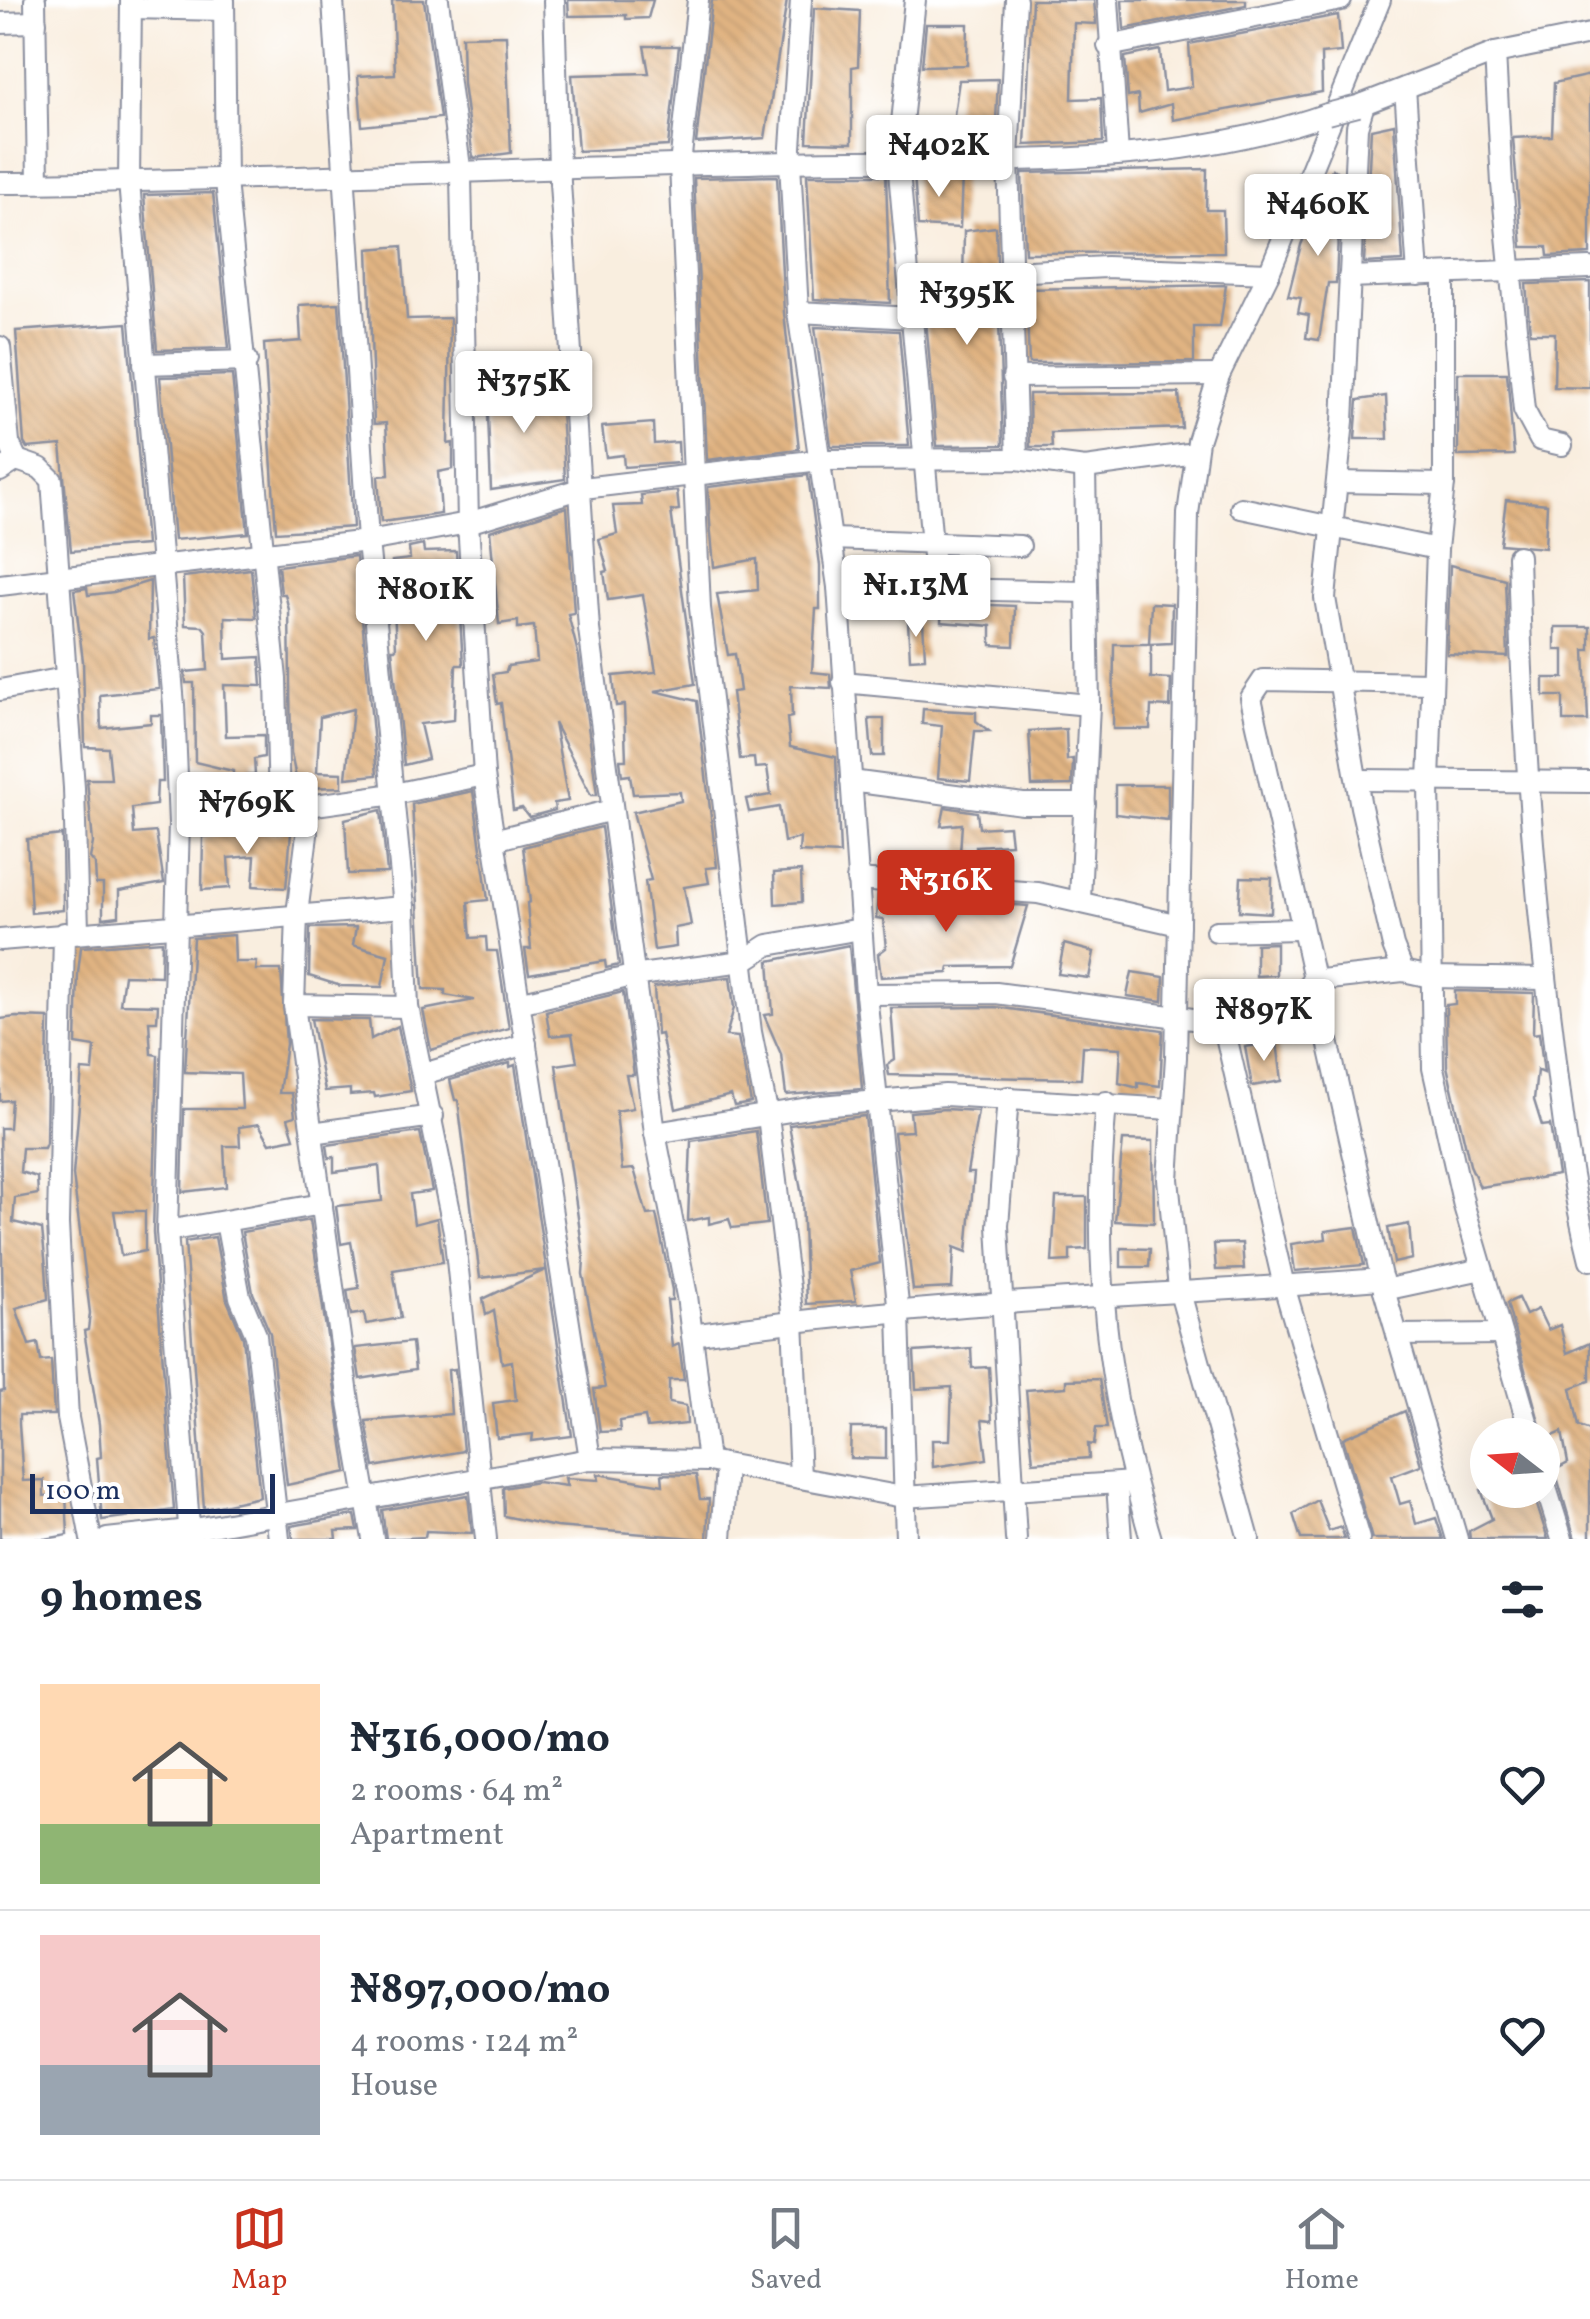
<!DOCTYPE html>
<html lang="en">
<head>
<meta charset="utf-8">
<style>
  :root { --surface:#fff; --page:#f2f2f3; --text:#1f2937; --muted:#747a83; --line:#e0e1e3; --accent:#c8321e }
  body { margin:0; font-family:Vollkorn,serif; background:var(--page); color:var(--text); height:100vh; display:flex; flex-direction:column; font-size:38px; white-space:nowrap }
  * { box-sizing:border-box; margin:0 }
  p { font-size:32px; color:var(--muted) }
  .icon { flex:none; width:55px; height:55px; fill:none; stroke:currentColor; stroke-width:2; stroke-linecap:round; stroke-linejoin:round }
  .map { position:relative; height:1539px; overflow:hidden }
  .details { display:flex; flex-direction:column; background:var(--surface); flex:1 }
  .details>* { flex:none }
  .needle { width:65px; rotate:287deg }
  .fabs { position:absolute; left:1470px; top:1418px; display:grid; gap:20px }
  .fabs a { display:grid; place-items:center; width:90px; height:90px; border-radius:50%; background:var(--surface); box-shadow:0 10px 40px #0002; font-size:50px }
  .scale { position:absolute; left:30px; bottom:25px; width:245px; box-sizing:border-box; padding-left:10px; border:5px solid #1b2f5e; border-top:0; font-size:28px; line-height:35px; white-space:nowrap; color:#1b2f5e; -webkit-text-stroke:8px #fff; paint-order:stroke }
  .price { position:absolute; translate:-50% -85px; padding:0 22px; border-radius:10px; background:#fff; color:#222; font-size:32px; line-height:65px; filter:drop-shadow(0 2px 5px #0008) }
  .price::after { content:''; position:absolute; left:50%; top:60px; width:30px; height:22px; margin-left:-15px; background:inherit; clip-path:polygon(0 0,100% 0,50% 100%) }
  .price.current { background:var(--accent); color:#fff }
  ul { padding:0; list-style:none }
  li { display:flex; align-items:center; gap:30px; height:250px; padding:0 40px }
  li+li { border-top:2px solid var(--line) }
  li span { display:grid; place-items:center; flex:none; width:280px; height:200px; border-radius:0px; color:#555 }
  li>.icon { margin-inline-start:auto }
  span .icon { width:120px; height:120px; fill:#fffc; stroke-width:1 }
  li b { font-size:42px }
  h2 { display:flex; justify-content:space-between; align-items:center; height:120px; padding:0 40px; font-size:42px }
  .dock { display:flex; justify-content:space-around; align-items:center; height:140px; border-top:2px solid var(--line); background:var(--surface); font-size:28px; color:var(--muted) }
  .dock a { display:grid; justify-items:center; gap:5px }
  .dock .current { color:var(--accent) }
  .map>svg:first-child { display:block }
</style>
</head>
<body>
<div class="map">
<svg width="1590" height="1539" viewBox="0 0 1590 1539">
  <defs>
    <pattern id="building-back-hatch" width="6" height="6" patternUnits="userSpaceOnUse" patternTransform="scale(2.5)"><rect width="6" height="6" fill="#e1b482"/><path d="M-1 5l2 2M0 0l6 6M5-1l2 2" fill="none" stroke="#c09b73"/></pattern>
  </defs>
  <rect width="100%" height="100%" fill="#fff"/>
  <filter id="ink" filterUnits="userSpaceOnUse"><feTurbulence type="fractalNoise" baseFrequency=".01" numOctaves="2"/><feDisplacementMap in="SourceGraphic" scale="20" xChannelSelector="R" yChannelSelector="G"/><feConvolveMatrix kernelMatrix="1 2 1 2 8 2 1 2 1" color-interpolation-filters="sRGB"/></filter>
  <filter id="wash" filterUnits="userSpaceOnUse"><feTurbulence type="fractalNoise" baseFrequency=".0048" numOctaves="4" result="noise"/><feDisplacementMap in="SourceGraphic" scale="40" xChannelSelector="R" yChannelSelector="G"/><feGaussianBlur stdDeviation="2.25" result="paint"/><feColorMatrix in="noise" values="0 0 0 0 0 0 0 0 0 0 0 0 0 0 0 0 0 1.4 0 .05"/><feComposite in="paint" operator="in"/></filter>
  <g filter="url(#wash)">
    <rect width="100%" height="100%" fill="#f9eedf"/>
    <g id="blocks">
      <g fill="url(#building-back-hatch)" fill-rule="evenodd">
        <polygon points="392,0 424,0 440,118 362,126 358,76 395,74"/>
        <polygon points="568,0 653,0 648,18 626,19 626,15 569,16"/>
        <polygon points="712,0 787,0 765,138 696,143"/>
        <polygon points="1032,0 1094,0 1096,24 1074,23 1072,99 1101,98 1103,142 1025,145"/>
        <polygon points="1122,0 1246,0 1246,5 1124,29"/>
        <polygon points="814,8 860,11 858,66 852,67 852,143 807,142"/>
        <polygon points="1338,15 1341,52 1321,54 1322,92 1173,120 1171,104 1139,113 1138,95 1128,97 1125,57 1160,50 1164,91 1192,87 1189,44"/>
        <polygon points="926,24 968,24 967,65 922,66"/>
        <polygon points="506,35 511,153 473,158 463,84 462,36"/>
        <polygon points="644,46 679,46 668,146 578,151 572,75 649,73"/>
        <polygon points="1590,75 1590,254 1548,256 1547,247 1522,247 1513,138 1552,136 1554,83"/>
        <polygon points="998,79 995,141 950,143 959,80"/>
        <polygon points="1394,124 1403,261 1364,263 1371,129"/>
        <polygon points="1207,169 1206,210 1223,210 1224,252 1025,253 1022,173"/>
        <polygon points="1332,169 1341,173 1333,210 1339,210 1336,283 1328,283 1319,340 1306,338 1309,315 1298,313 1301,298 1288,296 1301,245"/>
        <polygon points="962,174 960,228 918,226 914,175"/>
        <polygon points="807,175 886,175 890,303 814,299"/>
        <polygon points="777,176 784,313 799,449 707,460 694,178"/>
        <polygon points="213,193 229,348 157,350 144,195"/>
        <polygon points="996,227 1003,445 937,446 923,285 963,284 964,231"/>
        <polygon points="402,246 407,319 450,318 448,444 453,443 453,469 438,472 441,514 381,522 378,476 389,475 386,423 374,424 368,249"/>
        <polygon points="1590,282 1590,388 1554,387 1555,333 1530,333 1526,284"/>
        <polygon points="1226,285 1220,327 1194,327 1194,362 1029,363 1026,289"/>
        <polygon points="339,303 353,527 276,532 264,344 301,341 299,305"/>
        <polygon points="127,323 146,545 71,551 61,445 27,448 24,443 16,331"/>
        <polygon points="815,327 899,331 909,446 831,446"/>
        <polygon points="1458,373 1507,373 1514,455 1458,456"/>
        <polygon points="232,375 248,533 174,540 160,377"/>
        <polygon points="537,375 539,401 553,399 555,410 561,410 565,479 491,490 487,390 510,388 509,377"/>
        <polygon points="1179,393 1182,428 1051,433 1052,447 1030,447 1029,394"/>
        <polygon points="1386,396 1388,439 1355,439 1358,400"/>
        <polygon points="653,423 654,444 678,442 679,463 624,467 623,455 606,457 602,427"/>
        <polygon points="808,475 820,565 820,609 816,609 812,672 830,674 831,688 791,686 792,717 787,718 790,747 836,757 840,854 799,852 800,838 784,842 779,807 749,812 746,799 771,795 767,767 755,768 754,758 740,759 732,692 740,691 735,654 728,655 717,594 758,590 757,559 714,567 710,523 708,487"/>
        <polygon points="677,491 679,510 671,511 695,684 655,691 697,701 717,867 706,868 709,883 684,887 691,925 675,928 676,947 654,950 645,881 651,880 633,812 681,801 680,792 633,794 630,775 622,776 620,760 626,760 624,705 616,706 613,676 656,672 643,595 608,600 604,572 608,571 599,539 617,534 613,506 642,505 641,495"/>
        <polygon points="1506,500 1547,504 1545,548 1500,544"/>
        <polygon points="567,507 574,613 568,614 579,657 597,795 591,795 554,723 568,801 554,803 555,810 529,817 522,808 513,810 501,703 497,704 493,674 506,672 508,666 537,662 534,626 518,628 518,621 499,624 490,531"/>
        <polygon points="423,545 424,552 456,551 463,665 456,665 454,720 420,724 428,759 404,765 392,649 396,649 392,561 410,559 409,548"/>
        <polygon points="356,556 377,775 346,778 353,709 320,717 317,772 342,773 342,787 298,788 291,753 289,610 285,594 281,594 278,566"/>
        <polygon points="1450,565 1505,579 1508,657 1447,654"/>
        <polygon points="251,569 256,618 225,617 226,659 260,657 262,686 224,685 226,736 264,735 264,757 254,759 255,775 233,777 233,771 195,762 194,683 186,683 185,672 208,670 206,631 202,626 185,625 183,577"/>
        <polygon points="150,581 149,639 154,638 159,689 100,695 101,728 151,723 151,715 161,715 163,782 157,782 156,805 132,808 134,834 156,832 164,883 119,891 119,916 103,918 103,884 96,884 95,864 90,858 93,843 87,779 111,779 108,748 85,747 83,661 74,590 87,588 88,595 114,592"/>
        <polygon points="942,603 1015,606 1014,646 991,645 991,626 941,622"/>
        <polygon points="1151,603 1172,604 1171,643 1151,644 1151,678 1171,679 1170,707 1151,706 1150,729 1113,729 1114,644 1149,644"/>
        <polygon points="923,621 925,658 910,659 908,622"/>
        <polygon points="1555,627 1590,627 1590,650 1585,650 1588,721 1563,721 1563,696 1544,696 1544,678 1564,678 1564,650 1555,650"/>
        <polygon points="923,709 976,712 976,721 989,731 975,731 970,781 938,778 942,726 922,724"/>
        <polygon points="869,719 884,719 884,756 872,756"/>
        <polygon points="1066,729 1067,760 1073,759 1072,785 1032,786 1029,731"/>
        <polygon points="1115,785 1168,785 1168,820 1115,814"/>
        <polygon points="473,791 488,900 468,902 471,938 486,937 487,951 497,951 509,1028 431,1050 423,1010 474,1000 445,995 445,990 423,989 412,804"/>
        <polygon points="945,807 977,812 979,828 1009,826 1011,844 976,846 977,866 959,867 962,824 941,826"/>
        <polygon points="381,810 387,873 348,874 345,819"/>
        <polygon points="292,822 286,888 253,886 255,856 228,858 230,888 202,890 203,837 239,830 282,833 282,823"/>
        <polygon points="601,827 619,965 606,968 605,961 529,974 525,949 531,949 527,903 530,902 523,847"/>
        <polygon points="62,835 63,910 31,913 27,839"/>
        <polygon points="801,871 802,902 775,904 774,873"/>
        <polygon points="1241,877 1272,878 1271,913 1239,911"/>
        <polygon points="878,895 1028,906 1010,966 949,967 948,973 881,977 878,954 886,948 883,919 876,918"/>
        <polygon points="356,927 353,945 388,955 382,987 341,986 309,976 310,928"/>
        <polygon points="234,935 235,962 257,962 256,970 281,970 286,1044 279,1093 292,1093 295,1116 288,1118 294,1138 270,1143 259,1124 239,1127 240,1146 224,1146 226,1187 182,1192 184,1109 242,1109 240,1074 185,1072 193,938"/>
        <path d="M162,941l-1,35 -37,-1 -4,29 38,1 -1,16h-8l2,33 7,1 -5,177 21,278 -72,10 -5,-62 4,-1 -2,-33 -15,-93 4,-1 2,-17 -17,-138 9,-105 11,1 2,-24 -19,-3 2,-71 3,-26zM114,1211h31v40l-24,5z"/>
        <polygon points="1276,943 1276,975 1256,976 1256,944"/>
        <polygon points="1064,944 1094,952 1089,978 1058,974"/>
        <polygon points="849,945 862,1089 786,1095 781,1054 764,1015 773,1014 769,961"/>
        <polygon points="1132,972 1164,977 1163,1001 1127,996"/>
        <polygon points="730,977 734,1008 726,1036 738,1037 751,1103 734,1106 731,1095 676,1109 661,1034 657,1035 654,987"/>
        <polygon points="1455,991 1534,993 1533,1034 1539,1033 1544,1073 1537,1070 1534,1100 1542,1126 1550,1125 1558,1175 1480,1187 1470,1165 1447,1066 1446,1005 1455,1004"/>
        <polygon points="623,992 634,1075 626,1075 633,1108 616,1111 622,1170 634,1169 647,1215 656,1214 672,1290 672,1300 667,1300 672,1347 679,1344 684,1380 669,1380 669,1403 686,1406 687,1424 647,1428 645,1417 619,1421 620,1431 600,1432 594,1389 605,1388 583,1274 584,1259 556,1065 577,1062 572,1034 550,1036 546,1011"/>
        <polygon points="995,1007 1163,1030 1160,1086 1138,1083 1138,1088 1119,1083 1121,1048 1083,1046 1081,1079 889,1075 887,1065 895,1060 891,1008"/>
        <polygon points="16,1017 48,1018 46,1143 44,1148 22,1148 20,1172 37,1177 38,1194 15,1198 13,1222 42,1229 46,1267 48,1299 16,1308 29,1345 38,1343 41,1361 51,1360 54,1415 19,1415 19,1424 23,1481 44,1480 44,1496 66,1494 68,1535 45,1539 0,1539 0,1392 4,1391 0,1128 9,1128 11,1100 0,1101 0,1019"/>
        <polygon points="311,1019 369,1020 371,1039 398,1026 411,1091 375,1097 374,1093 350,1095 350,1089 325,1091"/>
        <polygon points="1277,1042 1282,1081 1252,1086 1245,1047"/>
        <polygon points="510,1063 510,1067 515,1065 572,1436 532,1441 533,1434 497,1438 493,1403 516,1400 512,1361 502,1363 494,1311 486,1315 483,1299 545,1270 480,1278 458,1100 455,1100 450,1080"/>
        <polygon points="945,1109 978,1111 967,1173 974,1173 967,1252 954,1247 952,1288 913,1290 894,1132 912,1131 910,1112"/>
        <polygon points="865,1116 880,1263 850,1271 856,1301 806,1304 802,1196 789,1125"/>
        <polygon points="756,1131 767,1224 732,1228 729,1219 709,1224 709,1217 688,1221 691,1141"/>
        <polygon points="420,1132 432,1191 410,1194 414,1224 437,1218 443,1262 393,1270 401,1318 366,1324 364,1313 351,1315 347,1290 359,1288 351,1242 341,1244 336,1206 382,1201 379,1166 334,1172 334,1157 329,1158 327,1145"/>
        <polygon points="1123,1140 1153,1141 1154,1223 1115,1221"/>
        <polygon points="1056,1197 1087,1197 1087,1249 1070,1250 1070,1261 1052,1262"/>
        <polygon points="310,1220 347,1472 287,1485 270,1333 253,1293 242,1232"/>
        <polygon points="1409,1224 1412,1259 1394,1263 1388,1228"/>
        <polygon points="1356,1227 1364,1265 1295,1271 1291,1244 1326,1239 1325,1231"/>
        <polygon points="215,1237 227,1300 243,1338 260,1497 204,1509 185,1242"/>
        <polygon points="1242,1243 1244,1269 1216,1270 1214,1244"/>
        <polygon points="1121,1248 1150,1249 1149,1267 1121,1267"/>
        <polygon points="1518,1298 1526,1315 1538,1309 1548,1330 1560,1325 1567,1353 1590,1343 1590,1381 1571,1388 1579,1426 1590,1430 1590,1539 1575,1539 1555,1470 1568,1463 1562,1432 1544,1440 1507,1303"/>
        <polygon points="412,1342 415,1370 360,1379 355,1348"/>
        <polygon points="971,1348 972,1368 989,1367 992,1421 982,1420 987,1459 933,1467 932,1440 950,1440 952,1387 916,1389 914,1352"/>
        <polygon points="455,1369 463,1451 374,1467 366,1421 451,1414 448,1370"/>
        <polygon points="1099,1379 1107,1428 1096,1428 1094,1445 1088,1444 1089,1458 1033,1462 1026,1390 1066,1387 1066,1380"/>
        <polygon points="1405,1411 1421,1465 1392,1476 1400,1504 1410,1501 1416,1524 1436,1518 1443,1539 1372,1539 1343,1438"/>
        <polygon points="851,1428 886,1428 886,1459 850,1458"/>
        <polygon points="598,1474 663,1485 662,1474 696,1475 700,1499 709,1499 707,1539 556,1527 504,1516 503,1488 537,1482 567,1486 565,1478 599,1480"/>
        <polygon points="1481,1490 1532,1490 1548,1539 1470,1539 1469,1531 1492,1519"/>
        <polygon points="468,1495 472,1533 426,1531 425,1537 386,1539 382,1510"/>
        <polygon points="1317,1500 1329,1531 1341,1527 1345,1539 1301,1539 1293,1514"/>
        <polygon points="355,1515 358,1530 336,1531 337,1539 293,1539 291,1526"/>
      </g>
    </g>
  </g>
  <g filter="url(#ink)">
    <use href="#blocks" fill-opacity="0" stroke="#8a8e9e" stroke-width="2.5"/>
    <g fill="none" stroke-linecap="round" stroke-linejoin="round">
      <defs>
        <g id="minor">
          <polyline points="35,0 38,182"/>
          <polyline points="131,0 129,182 174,705 179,824 167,1231 190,1539"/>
          <polyline points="224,0 226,181 276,679 279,809"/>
          <polyline points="333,0 368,541 404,907 408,1007 454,1231 486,1539"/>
          <polyline points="438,0 461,175 468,523 484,775 590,1459"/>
          <polyline points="554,0 559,167 589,629 655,1133 687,1296 708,1461"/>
          <polyline points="698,0 680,165 700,608 751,1032 768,1116 793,1320 800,1478"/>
          <polyline points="801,0 790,162 798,312 838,587 866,994 899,1314 906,1539"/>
          <polyline points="915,0 898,160 936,590"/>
          <polyline points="1016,0 1008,159 1017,459"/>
          <polyline points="1108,0 1118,154"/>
          <polyline points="131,8 224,10"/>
          <polyline points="0,23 36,22"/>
          <polyline points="1108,46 1341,0"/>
          <polyline points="1495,53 1502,184 1524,410 1540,440 1562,445"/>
          <polyline points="1405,88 1418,275"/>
          <polyline points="1364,104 1357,127 1343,421 1325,598 1361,807 1393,946 1403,971 1431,977 1546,979"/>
          <polyline points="1358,106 1495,53 1590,34"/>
          <path d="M0,183c263,-2 524,-15 787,-21 178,-5 370,12 540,-48"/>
          <polyline points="1011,272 1106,267 1269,273"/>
          <polyline points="1444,275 1444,484 1437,549 1429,782 1433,1068 1464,1206 1531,1435"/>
          <polyline points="1349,277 1590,268"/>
          <polyline points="798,312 914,318"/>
          <polyline points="0,347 9,443 17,460"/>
          <polyline points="144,364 247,361"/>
          <polyline points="1013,377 1219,375"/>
          <polyline points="0,471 17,460 40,468 52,480 74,788 78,930"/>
          <polyline points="1338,482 1444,484"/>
          <polyline points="1241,508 1437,549"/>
          <polyline points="833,539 1020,546"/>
          <path d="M1518,556c4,158 14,314 34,471 9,79 18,156 38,233"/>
          <polyline points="0,585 368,541 468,523 583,488 820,460 1017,459 1085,468 1195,453"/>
          <polyline points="838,587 1087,592"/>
          <polyline points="843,682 1089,705"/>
          <polyline points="1432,683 1263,680 1251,698 1384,1290 1457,1539"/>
          <polyline points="0,690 65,678"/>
          <polyline points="1358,780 1590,782"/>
          <polyline points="851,781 1023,804 1085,804"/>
          <polyline points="305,806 307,835 297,914 294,1005 349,1402 373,1539"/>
          <polyline points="179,824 394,794 484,775"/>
          <polyline points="494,840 612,810"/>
          <polyline points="857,880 1038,893 1179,925"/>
          <polyline points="1080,899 1089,705 1085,468"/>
          <polyline points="1216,931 1299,929"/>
          <polyline points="64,933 58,1224 68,1418 91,1539"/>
          <polyline points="0,940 404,907"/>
          <polyline points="1311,981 1403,971"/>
          <polyline points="866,994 996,993 1223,1023 1323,1024"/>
          <polyline points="519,1003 632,976 743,961 768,945 861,929"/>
          <polyline points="294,1005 408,1007"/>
          <polyline points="1223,1023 1284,1286 1359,1539"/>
          <polyline points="423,1074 526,1044"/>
          <polyline points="1008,1097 998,1226 1016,1539"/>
          <path d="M1106,1102c-14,159 -1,284 45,437"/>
          <polyline points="312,1133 433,1116"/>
          <polyline points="655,1133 821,1106 945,1095 1171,1109"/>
          <polyline points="226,1222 240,1297 256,1335 279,1539"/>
          <polyline points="167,1231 322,1204"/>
          <polyline points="1384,1290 1482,1269"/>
          <path d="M692,1335c228,-33 459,-39 690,-56"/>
          <polyline points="1397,1335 1501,1334"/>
          <polyline points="1542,1475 1562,1539"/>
          <polyline points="1117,1485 1121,1539"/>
          <polyline points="107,1539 189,1530 590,1459 708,1461 903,1497 1134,1482"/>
          <polyline points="721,1539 726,1466"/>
          <polyline points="1249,1539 1179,1289 1168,1179 1176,1057 1188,514 1198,441 1219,375 1269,273 1380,0"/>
        </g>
      </defs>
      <use href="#minor" stroke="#8a8e9e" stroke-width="24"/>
      <use href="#minor" stroke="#fff" stroke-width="20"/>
      <defs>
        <polyline id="minor-bridge" points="1327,114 1358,106"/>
      </defs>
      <use href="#minor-bridge" stroke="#8a8e9e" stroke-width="24" stroke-linecap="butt"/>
      <use href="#minor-bridge" stroke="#fff" stroke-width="20"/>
    </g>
  </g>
</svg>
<div class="fabs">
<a><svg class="needle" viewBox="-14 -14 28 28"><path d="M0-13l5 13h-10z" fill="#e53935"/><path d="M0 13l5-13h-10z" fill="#747a83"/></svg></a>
</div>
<div class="scale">100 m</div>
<b class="price" style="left:939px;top:200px">₦402K</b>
<b class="price" style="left:1318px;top:259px">₦460K</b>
<b class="price" style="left:967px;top:348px">₦395K</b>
<b class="price" style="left:524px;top:436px">₦375K</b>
<b class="price" style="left:916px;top:640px">₦1.13M</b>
<b class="price" style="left:426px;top:644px">₦801K</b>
<b class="price" style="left:247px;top:857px">₦769K</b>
<b class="price current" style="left:946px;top:935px">₦316K</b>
<b class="price" style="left:1264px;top:1064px">₦897K</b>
</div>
<section class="details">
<h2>9 homes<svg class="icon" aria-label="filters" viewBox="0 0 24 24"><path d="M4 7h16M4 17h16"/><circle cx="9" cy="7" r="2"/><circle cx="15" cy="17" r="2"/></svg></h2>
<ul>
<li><span style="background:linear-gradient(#ffd9b3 70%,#8fb573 0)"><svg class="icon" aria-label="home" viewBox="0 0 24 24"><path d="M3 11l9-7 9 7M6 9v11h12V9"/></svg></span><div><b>₦316,000/mo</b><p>2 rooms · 64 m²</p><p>Apartment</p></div><svg class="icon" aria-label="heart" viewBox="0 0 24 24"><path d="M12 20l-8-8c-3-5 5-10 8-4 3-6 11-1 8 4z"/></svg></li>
<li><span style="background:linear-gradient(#f6c9c9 65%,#9aa5b1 0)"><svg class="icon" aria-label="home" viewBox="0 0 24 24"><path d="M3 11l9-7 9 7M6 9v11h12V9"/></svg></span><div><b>₦897,000/mo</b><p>4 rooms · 124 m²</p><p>House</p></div><svg class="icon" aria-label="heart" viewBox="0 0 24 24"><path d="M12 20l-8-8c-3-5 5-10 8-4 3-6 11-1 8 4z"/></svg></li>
</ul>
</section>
<nav class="dock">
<a class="current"><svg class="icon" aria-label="map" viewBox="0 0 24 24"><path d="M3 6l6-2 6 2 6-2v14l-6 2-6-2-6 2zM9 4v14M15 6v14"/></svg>Map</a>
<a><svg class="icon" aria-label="saved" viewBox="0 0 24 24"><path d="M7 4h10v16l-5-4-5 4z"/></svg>Saved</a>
<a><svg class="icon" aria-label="home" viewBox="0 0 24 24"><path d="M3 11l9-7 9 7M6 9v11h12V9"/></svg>Home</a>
</nav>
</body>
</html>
